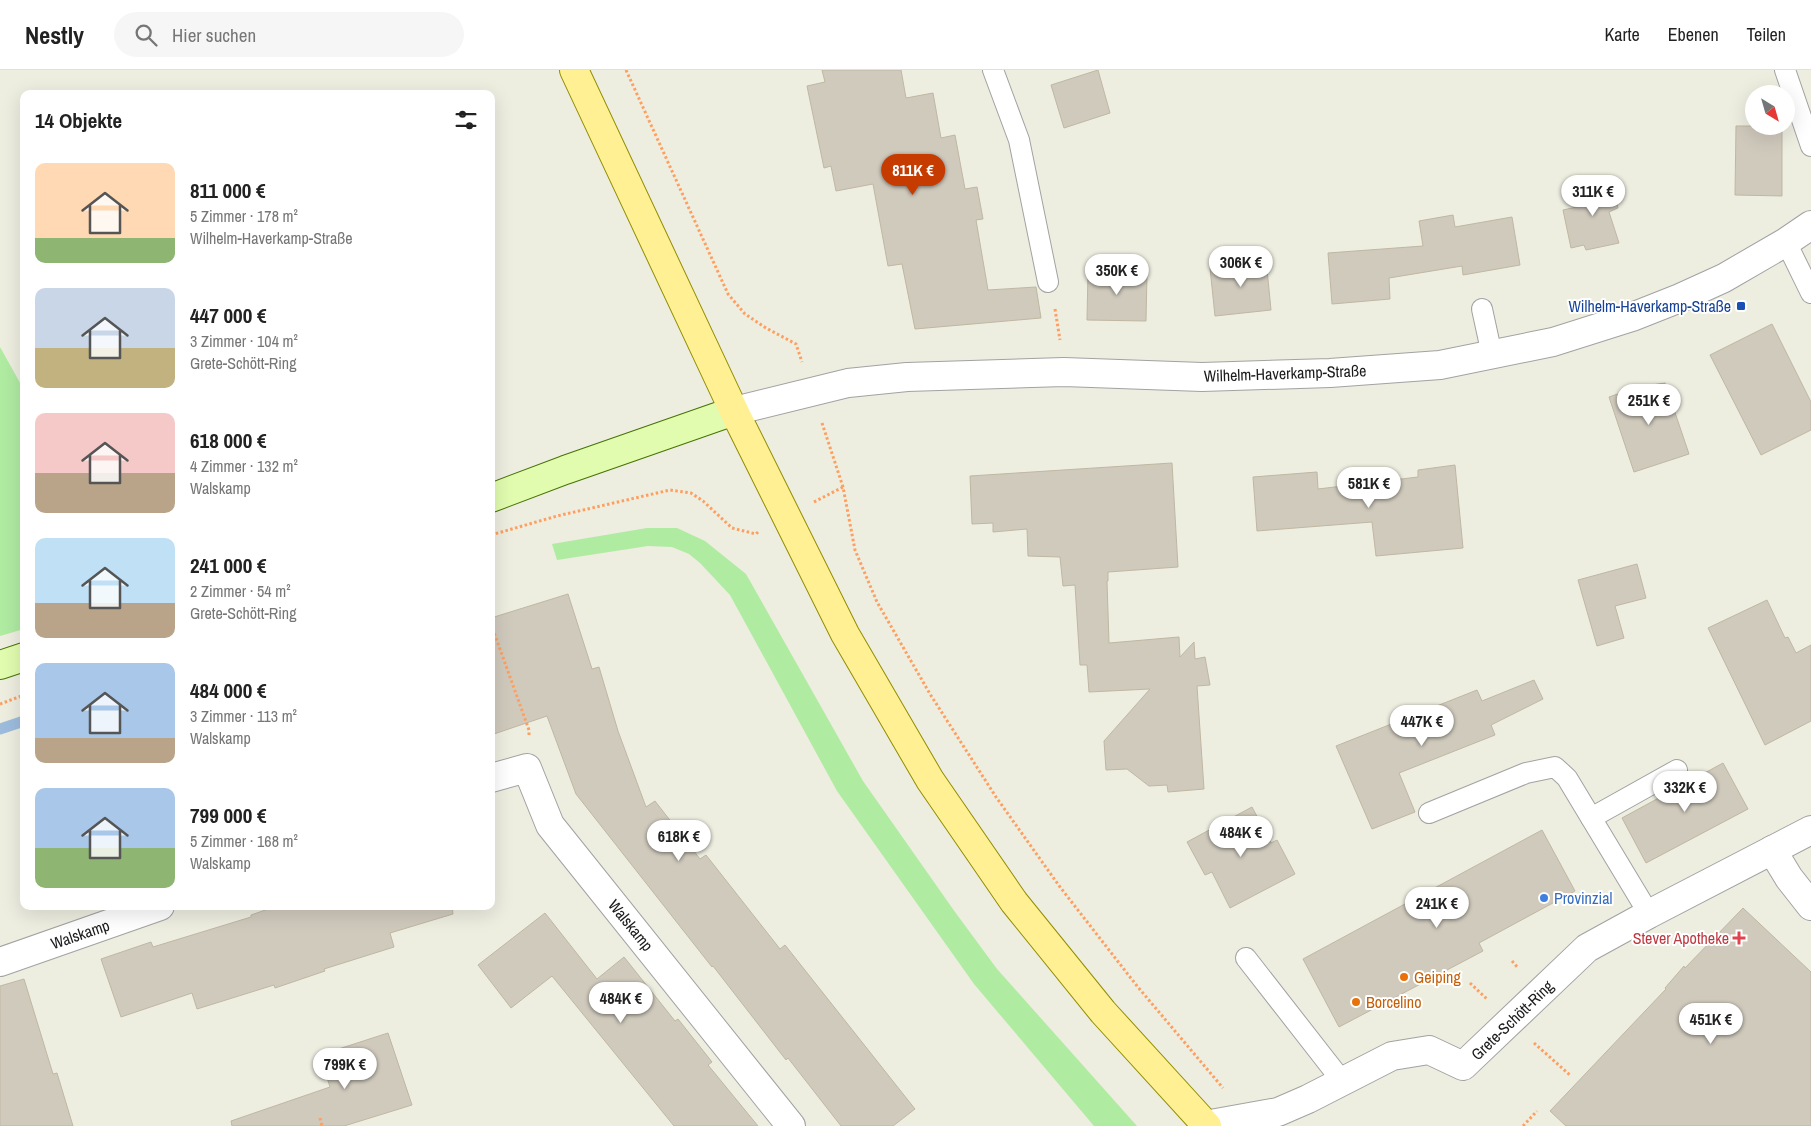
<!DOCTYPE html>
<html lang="de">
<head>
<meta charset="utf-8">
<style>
  :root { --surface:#fff; --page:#f6f6f6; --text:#222; --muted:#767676; --line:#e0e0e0; --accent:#c63b00 }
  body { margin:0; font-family:"Archivo Narrow",sans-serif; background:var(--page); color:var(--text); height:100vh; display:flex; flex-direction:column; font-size:19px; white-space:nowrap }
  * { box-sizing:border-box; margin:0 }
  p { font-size:16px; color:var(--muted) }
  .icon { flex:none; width:28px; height:28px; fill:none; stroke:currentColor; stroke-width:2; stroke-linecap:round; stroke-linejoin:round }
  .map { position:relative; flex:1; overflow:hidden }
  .panel { position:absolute; left:20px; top:20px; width:475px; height:820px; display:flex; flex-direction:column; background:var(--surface); border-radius:10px; box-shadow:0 5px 20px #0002 }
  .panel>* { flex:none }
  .needle { width:32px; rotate:143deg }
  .controls { position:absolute; left:1745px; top:15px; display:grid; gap:10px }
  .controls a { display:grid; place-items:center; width:50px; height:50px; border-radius:50%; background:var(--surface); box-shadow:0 5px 20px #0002; font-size:25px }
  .price { position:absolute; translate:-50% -42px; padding:0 11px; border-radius:18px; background:#fff; color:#222; font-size:16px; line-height:32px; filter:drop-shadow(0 1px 2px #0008) }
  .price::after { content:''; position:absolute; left:50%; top:30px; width:15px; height:11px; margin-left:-8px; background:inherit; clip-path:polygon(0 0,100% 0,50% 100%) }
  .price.on { background:var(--accent); color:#fff }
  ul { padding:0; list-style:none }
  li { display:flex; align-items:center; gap:15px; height:125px; padding:0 15px }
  li span { display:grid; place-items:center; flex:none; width:140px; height:100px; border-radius:10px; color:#555 }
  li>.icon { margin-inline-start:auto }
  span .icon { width:60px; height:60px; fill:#fffc; stroke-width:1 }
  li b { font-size:21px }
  h2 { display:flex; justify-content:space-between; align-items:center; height:60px; padding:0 15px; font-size:21px }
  header { display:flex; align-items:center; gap:30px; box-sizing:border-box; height:70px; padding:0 25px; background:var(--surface); border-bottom:1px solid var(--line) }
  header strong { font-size:24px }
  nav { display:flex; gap:28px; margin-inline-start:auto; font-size:18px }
  .search { width:350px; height:45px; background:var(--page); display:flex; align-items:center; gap:12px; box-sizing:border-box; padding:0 18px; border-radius:28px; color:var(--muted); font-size:19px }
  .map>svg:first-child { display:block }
</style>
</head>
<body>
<header>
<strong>Nestly</strong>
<div class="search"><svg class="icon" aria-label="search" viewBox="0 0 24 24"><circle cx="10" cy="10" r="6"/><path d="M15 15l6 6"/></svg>Hier suchen</div>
<nav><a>Karte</a><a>Ebenen</a><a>Teilen</a></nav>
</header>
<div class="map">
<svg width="1811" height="1056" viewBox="0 0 1811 1056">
  <rect width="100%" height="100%" fill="#edede0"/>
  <g fill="#b0eba2">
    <polygon points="0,277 24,320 24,559 0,566"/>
    <polygon points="647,458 677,458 705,471 746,504 863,711 955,842 997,899 1137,1056 1094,1056 974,914 837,721 730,525 700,493 689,484 672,477 648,476 557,490 552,474"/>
  </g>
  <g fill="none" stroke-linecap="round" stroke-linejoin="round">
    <polyline stroke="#9dbcdd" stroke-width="11" points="0,659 24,651"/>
  </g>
  <g fill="#d0cabd" stroke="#bfb7a2">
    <polygon points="822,0 901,0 906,28 933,23 941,68 955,65 965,119 977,117 983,149 976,150 988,220 1036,217 1041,248 915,259 902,194 888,196 873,114 836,121 831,96 824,98 807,16 825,12"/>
    <polygon points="1098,0 1110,43 1064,58 1051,15"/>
    <polygon points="1736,56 1782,56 1782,126 1735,125"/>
    <polygon points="1612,111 1618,138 1609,142 1619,173 1586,180 1584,175 1571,178 1563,140 1581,136 1577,118"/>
    <polygon points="1453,145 1455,157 1512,147 1520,195 1463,205 1462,196 1389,208 1390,229 1332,234 1328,183 1423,176 1419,151"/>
    <polygon points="1266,189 1271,240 1215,246 1210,198"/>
    <polygon points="1088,202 1147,203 1146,251 1087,250"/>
    <polygon points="1772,254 1811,332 1811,360 1761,385 1710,285"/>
    <polygon points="1665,313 1689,384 1634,402 1609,327 1638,317"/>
    <polygon points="1172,393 1178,497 1108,502 1108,511 1107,511 1109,573 1179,567 1180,587 1194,572 1195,589 1205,587 1210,615 1197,616 1204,719 1168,722 1167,715 1149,716 1127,699 1106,700 1104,671 1150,619 1089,622 1087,595 1080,595 1075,515 1063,516 1060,487 1028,486 1027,459 993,462 993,453 972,454 970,406"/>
    <polygon points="1455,395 1463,478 1376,486 1372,452 1257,461 1253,407 1317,402 1318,419 1418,407 1418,400"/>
    <polygon points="1637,494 1646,528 1615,536 1624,568 1597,576 1578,510"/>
    <polygon points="568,524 592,599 599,597 618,661 646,737 655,731 700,789 706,785 780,879 785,875 915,1039 893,1056 841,1056 788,988 786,990 713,896 712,897 576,724 547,646 491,665 491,548"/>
    <polygon points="1767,530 1785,568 1788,567 1796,583 1811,575 1811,651 1765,675 1708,558"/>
    <polygon points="1534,610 1543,629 1491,655 1495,665 1399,703 1415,742 1372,759 1336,676 1477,620 1482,631"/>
    <polygon points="1723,693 1748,739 1646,793 1622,748"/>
    <polygon points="1252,737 1271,773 1277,770 1295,804 1230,838 1212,802 1205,805 1187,772"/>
    <polygon points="1542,760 1575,821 1479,873 1483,881 1339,957 1303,889"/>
    <polygon points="277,836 452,836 453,844 390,863 394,877 324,899 325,901 275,918 274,915 197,939 192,923 121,947 101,889 151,872 153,877 251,847 251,845"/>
    <polygon points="1743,838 1811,902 1811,1056 1566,1056 1550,1041 1666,919 1665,918 1684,896 1685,898"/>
    <polygon points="545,843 597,909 624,887 675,951 678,949 712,992 708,995 758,1056 674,1056 552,906 511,938 478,895"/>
    <polygon points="24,909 53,1004 57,1003 73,1056 0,1056 0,916"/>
    <polygon points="388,963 412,1035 344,1056 232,1056 231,1051 330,1017 320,985"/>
  </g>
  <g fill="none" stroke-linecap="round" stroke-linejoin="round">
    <defs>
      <g id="service">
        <polyline points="993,0 1019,70 1048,212"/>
        <polyline points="1785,0 1811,76"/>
        <polyline points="1786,172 1811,223"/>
        <polyline points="1482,239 1492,285"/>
        <polyline points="1429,743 1526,703 1555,697 1567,708 1649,844"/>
        <polyline points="1591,748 1677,700"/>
        <polyline points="1246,888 1342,1011"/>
      </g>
      <g id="minor">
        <polyline points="491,708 527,698 550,755 791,1056"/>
        <polyline points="1772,780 1789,808 1811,836"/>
        <polyline points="0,892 160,836"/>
        <polyline points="1205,1055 1278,1042 1308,1029 1392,986 1429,980 1463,996 1587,878 1649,844 1811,760"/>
      </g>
      <polyline id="tertiary" points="734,341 848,313 907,307 1064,302 1202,307 1330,303 1440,295 1553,272 1632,247 1680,228 1724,208 1786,172 1811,155"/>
      <g id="secondary">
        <polyline points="491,428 565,400 734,341"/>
        <polyline points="0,595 24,587"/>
      </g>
      <polyline id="primary" points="574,0 734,341 845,564 930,710 1014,832 1103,942 1207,1056"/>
    </defs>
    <use href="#service" stroke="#a2a2a2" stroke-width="22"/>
    <use href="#minor" stroke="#a2a2a2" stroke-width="30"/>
    <use href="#tertiary" stroke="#a2a2a2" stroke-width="30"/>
    <use href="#secondary" stroke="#457301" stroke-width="30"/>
    <use href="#primary" stroke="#928d00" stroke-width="30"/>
    <g stroke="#ff9f5f" stroke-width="3" stroke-dasharray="2.5 2.5" stroke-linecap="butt">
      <polyline points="626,0 728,224 745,244 766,258 796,274 802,292"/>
      <polyline points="1055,239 1060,270"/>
      <polyline points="822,353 843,417 855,480 877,532 930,624 996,727 1060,817 1137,916 1223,1018"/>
      <polyline points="814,432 843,417"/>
      <polyline points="491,465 557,446 670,420 691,423 703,431 732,458 756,464 758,462"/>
      <polyline points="491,554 529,660 529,667"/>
      <polyline points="0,634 24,625"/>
      <polyline points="1512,891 1518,898"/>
      <polyline points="1470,913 1488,930"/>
      <polyline points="1534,973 1571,1006"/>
      <polyline points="320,1048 322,1056"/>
      <polyline points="1523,1056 1537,1041"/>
    </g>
    <use href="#service" stroke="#fff" stroke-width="20"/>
    <use href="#minor" stroke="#fff" stroke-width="28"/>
    <use href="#tertiary" stroke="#fff" stroke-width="28"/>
    <use href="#secondary" stroke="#e1fcaf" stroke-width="28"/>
    <use href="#primary" stroke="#fff093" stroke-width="28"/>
  </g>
  <rect fill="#1a4fb4" stroke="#fff" stroke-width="2" x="1736" y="231" width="10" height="10" rx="2.5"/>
  <circle fill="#3f7fe0" stroke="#fff" stroke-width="2" cx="1544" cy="828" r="5"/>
  <path fill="#e0444e" stroke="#fff" stroke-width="2" d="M1736.5 860.5h5v5h5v5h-5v5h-5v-5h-5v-5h5z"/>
  <g fill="#e8710a" stroke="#fff" stroke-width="2">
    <circle cx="1404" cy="907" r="5"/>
    <circle cx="1356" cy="932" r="5"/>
  </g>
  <g text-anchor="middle" stroke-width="4" stroke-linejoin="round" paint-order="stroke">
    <g font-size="16" fill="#164399" stroke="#fff" text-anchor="end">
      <text x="1731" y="242">Wilhelm-Haverkamp-Straße</text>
    </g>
    <g font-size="16" fill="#1b1b1b" stroke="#fff">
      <text transform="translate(1285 303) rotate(-2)" y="6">Wilhelm-Haverkamp-Straße</text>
      <text transform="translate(631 855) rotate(51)" y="6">Walskamp</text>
      <text transform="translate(80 864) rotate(-19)" y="6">Walskamp</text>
      <text transform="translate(1512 950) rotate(-44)" y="6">Grete-Schött-Ring</text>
    </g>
    <g font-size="16" fill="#366cbe" stroke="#fff" text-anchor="start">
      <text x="1554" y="834">Provinzial</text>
    </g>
    <g font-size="16" fill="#be3a42" stroke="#fff" text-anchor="end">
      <text x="1729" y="874">Stever Apotheke</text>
    </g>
    <g font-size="16" fill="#c56008" stroke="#fff" text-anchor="start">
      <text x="1414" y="913">Geiping</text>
      <text x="1366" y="938">Borcelino</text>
    </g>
  </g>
</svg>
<div class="controls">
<a><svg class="needle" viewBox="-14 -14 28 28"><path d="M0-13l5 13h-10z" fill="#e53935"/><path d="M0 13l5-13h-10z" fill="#767676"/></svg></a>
</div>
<b class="price on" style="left:913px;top:126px">811K €</b>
<b class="price" style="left:1593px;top:147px">311K €</b>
<b class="price" style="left:1241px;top:218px">306K €</b>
<b class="price" style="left:1117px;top:226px">350K €</b>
<b class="price" style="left:1649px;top:356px">251K €</b>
<b class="price" style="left:1369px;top:439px">581K €</b>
<b class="price" style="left:1422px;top:677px">447K €</b>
<b class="price" style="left:1685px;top:743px">332K €</b>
<b class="price" style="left:1241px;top:788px">484K €</b>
<b class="price" style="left:679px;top:792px">618K €</b>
<b class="price" style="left:1437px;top:859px">241K €</b>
<b class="price" style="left:621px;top:954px">484K €</b>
<b class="price" style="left:1711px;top:975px">451K €</b>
<b class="price" style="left:345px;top:1020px">799K €</b>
<section class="panel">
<h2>14 Objekte<svg class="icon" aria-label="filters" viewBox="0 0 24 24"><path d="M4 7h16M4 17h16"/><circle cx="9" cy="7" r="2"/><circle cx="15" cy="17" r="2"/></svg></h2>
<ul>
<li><span style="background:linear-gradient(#ffd9b3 75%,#8fb573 0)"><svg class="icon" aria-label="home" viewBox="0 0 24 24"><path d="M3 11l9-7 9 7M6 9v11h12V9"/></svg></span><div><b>811 000 €</b><p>5 Zimmer · 178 m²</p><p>Wilhelm-Haverkamp-Straße</p></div></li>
<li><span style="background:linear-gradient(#c9d6e8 60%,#c2b280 0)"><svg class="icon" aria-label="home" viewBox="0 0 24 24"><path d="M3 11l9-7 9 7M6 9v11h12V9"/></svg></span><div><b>447 000 €</b><p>3 Zimmer · 104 m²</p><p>Grete-Schött-Ring</p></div></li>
<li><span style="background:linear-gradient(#f6c9c9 60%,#b9a48a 0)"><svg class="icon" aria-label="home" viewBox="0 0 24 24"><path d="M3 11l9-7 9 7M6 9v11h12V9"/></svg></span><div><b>618 000 €</b><p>4 Zimmer · 132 m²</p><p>Walskamp</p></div></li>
<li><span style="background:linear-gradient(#bfe0f5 65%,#b9a48a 0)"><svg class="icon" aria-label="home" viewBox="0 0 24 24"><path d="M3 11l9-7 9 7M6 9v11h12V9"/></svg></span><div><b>241 000 €</b><p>2 Zimmer · 54 m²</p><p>Grete-Schött-Ring</p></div></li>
<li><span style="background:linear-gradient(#a9c7e8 75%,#b9a48a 0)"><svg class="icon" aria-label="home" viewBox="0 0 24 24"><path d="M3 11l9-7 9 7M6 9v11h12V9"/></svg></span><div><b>484 000 €</b><p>3 Zimmer · 113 m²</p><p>Walskamp</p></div></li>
<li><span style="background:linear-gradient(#a9c7e8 60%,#8fb573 0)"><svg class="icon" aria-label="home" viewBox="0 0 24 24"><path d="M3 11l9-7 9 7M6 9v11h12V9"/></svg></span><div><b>799 000 €</b><p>5 Zimmer · 168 m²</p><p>Walskamp</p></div></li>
</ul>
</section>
</div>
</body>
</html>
